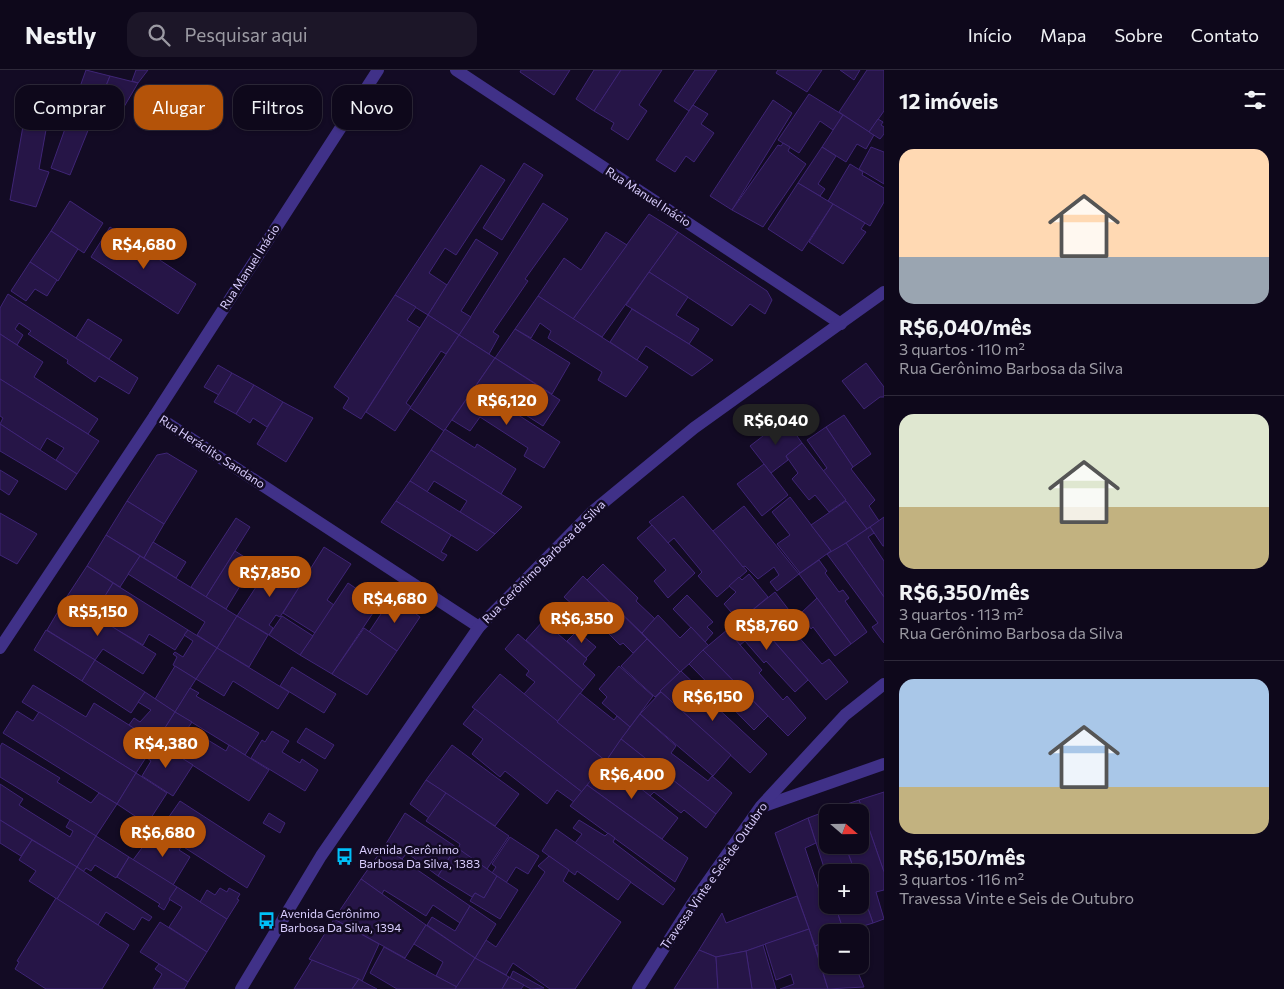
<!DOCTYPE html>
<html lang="pt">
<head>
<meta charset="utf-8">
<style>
  :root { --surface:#0e081b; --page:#1c1628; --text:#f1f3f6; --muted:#9b9aa3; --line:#2e293a; --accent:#b45309 }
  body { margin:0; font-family:Commissioner,sans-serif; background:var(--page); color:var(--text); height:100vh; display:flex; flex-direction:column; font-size:19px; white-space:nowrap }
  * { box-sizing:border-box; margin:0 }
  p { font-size:16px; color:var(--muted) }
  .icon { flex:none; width:28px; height:28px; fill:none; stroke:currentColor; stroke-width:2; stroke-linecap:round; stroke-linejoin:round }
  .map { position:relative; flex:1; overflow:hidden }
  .drawer { display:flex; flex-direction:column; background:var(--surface); width:400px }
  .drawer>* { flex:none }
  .hud { position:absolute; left:15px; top:15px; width:475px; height:45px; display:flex; gap:10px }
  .needle { width:32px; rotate:110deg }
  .fabs { position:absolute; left:819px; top:734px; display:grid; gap:10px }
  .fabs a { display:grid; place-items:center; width:50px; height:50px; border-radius:10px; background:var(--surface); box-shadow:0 1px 4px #0004,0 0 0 1px var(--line); font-size:25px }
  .price { position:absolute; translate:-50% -42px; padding:0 11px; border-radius:18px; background:var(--accent); color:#fff; font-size:16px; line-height:32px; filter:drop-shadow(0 1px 2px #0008) }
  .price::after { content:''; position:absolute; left:50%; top:30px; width:15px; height:11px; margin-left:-8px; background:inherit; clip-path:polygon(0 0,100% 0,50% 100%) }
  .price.current { background:#222; color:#fff }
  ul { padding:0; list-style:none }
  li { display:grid; align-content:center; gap:10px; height:265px; padding:0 15px }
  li+li { border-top:1px solid var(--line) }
  li span { display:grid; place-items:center; height:155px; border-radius:15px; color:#555 }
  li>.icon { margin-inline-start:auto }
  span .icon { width:90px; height:90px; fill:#fffc; stroke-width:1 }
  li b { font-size:21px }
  h2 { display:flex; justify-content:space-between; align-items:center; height:60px; padding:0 15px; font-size:21px }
  .pill { padding:0 18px; border-radius:15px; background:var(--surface); box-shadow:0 1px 4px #0004,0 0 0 1px var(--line); font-size:18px; line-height:45px }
  .pill.current { background:var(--accent); color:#fff }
  header { display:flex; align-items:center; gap:30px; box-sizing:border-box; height:70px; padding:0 25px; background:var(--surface); border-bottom:1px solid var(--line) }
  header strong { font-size:24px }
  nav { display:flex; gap:28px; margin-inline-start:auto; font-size:18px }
  .search { width:350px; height:45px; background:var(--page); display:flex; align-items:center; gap:12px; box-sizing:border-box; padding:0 18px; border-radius:15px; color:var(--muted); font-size:19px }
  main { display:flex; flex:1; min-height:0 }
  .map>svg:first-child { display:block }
</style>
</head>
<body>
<header>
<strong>Nestly</strong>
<div class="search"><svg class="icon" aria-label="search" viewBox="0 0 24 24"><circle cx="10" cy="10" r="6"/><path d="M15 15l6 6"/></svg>Pesquisar aqui</div>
<nav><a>Início</a><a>Mapa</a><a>Sobre</a><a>Contato</a></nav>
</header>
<main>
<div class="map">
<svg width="884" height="919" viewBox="0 0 884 919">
  <rect width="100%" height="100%" fill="#130b24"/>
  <g fill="#261547" stroke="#3f2576">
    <polygon points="86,0 110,6 70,105 51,98"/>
    <polygon points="136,0 148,0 138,13 132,11"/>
    <polygon points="521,0 570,0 554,25 520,2"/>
    <polygon points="594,0 621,0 594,41 576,29"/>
    <polygon points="621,0 662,0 639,35 647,41 628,70 611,59 614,53 594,41"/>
    <polygon points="695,0 717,0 689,41 674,31"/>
    <polygon points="778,0 822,0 807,22 776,3"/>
    <polygon points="840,0 860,0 854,10"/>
    <polygon points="867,0 884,0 884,41 869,62 839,42"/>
    <polygon points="110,6 138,13 121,42 99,33"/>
    <polygon points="29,22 41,24 38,41 49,43 39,99 49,102 36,137 10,130"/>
    <polygon points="809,24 843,45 833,60 820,51 799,83 778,70"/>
    <polygon points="773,30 792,43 732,140 710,126"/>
    <polygon points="693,35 708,44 701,54 714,63 694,92 686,86 675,102 656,90"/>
    <polygon points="843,45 874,65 866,79 857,74 846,92 822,77"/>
    <polygon points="878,49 883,52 881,55 884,57 884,64 880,69 869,62"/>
    <polygon points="783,73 790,77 788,81 806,94 763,157 732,140 778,75 781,76"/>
    <polygon points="822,77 836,86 818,114 825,119 820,126 798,113"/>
    <polygon points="871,77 884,82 884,114 859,99"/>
    <polygon points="524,93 543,105 502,170 483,158"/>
    <polygon points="850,94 863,102 862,105 884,118 884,132 870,156 828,131"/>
    <polygon points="481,95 505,110 456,185 445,178 429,203 447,215 428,245 395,225"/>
    <polygon points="798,113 833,134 802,181 768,159"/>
    <polygon points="70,131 103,153 84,183 51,161"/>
    <polygon points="543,133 568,149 525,209 528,211 493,262 499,266 489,284 459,265"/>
    <polygon points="833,134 865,153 861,159 866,162 843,194 809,172"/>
    <polygon points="649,144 678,162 602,267 573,249"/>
    <polygon points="110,157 196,214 178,244 91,187"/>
    <polygon points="51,161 78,179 58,211 30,192"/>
    <polygon points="606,162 627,175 573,249 538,226 564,188 581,200"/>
    <polygon points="678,162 767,221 772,230 765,244 750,234 732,256 649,202"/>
    <polygon points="476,169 498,183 461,241 471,247 459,265 428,245"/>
    <polygon points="30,192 57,210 47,226 35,219 26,231 11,221"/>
    <polygon points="649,202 688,227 676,245 699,259 689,274 626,235"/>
    <polygon points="8,224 138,308 129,324 99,306 95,312 67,293 68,290 28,264 31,261 19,253 15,259 23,265 17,275 0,264 0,238"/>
    <polygon points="395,225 416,237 407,250 420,258 361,349 343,338 349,328 334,317"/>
    <polygon points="538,226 648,297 626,327 598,310 602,302 548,268 551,261 540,253 531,268 515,259"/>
    <polygon points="632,239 689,274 713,290 692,306 646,276 637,290 610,272"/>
    <polygon points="428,245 459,265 446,284 441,281 406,333 411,337 395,361 366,342"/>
    <polygon points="88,249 122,270 109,289 76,268"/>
    <polygon points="515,259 570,293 552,324 495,288"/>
    <polygon points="0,264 43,292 34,307 98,349 88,364 0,309"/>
    <polygon points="459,265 495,288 444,361 410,338"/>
    <polygon points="495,288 560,330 543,356 507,333 505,336 475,317"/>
    <polygon points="866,293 884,317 884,327 880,327 864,339 842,311"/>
    <polygon points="218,295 232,303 219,325 204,317"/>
    <polygon points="232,303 254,315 236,344 214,332"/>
    <polygon points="0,309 99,371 77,404 56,390 64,378 47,368 40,380 0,354 3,348 0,346"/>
    <polygon points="254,315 283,332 267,357 253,348 250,353 236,344"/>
    <polygon points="475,317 560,372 544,398 524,386 528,378 480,347 470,361 452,350"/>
    <polygon points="283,332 313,348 286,392 257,374"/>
    <polygon points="844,345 871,384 853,397 826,357"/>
    <polygon points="785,349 802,373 786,386 788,390 771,403 750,376"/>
    <polygon points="0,354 77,404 66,420 0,381"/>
    <polygon points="826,357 853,397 851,399 875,430 869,436 879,451 867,459 823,401 827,398 807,370"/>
    <polygon points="445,359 475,378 477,374 516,399 501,424 431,380"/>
    <polygon points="802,373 846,430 829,442 815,425 809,430 792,409 798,403 786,386"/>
    <polygon points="431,380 501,424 522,437 495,464 460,442 467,431 434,411 427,422 410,411"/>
    <polygon points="167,383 197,401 164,454 127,431 157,385"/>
    <polygon points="764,394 788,425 762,446 737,414"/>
    <polygon points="0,400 18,411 9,425 0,419"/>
    <polygon points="410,411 460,442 495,464 477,481 451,465 396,431"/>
    <polygon points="683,426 747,501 717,527 698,506 702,502 674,468 668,473 649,452"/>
    <polygon points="790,427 831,481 800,503 777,474 790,465 772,442"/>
    <polygon points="127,431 164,454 144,488 106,465"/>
    <polygon points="396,431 451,465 441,482 447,485 443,491 381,452"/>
    <polygon points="846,431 867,459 832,482 811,455"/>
    <polygon points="744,436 799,504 777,521 770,512 779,505 774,497 758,509 745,496 743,497 713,461"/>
    <polygon points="0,443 37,464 17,494 0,485"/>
    <polygon points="884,447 884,476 883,476 870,457"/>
    <polygon points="236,448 250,457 206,527 191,517"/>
    <polygon points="652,455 695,503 668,528 654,511 666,500 637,468"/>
    <polygon points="870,457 874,463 868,467 884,491 884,527 846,473"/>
    <polygon points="106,465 140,486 120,517 87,496"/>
    <polygon points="153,472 186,492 176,508 144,488"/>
    <polygon points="846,473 884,527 884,573 872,557 878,553 827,484"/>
    <polygon points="324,477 351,494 327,530 334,535 315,563 283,543"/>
    <polygon points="235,481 254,493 226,539 206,527"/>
    <polygon points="140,486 237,546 217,578 197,565 205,552 128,504"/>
    <polygon points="819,490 827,501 825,503 839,522 843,520 849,528 845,531 867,562 851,574 799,504"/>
    <polygon points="273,491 303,511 280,547 276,545 269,555 273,558 269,565 237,546"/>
    <polygon points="603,494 638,528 636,531 655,549 642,563 587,510"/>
    <polygon points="87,496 113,513 94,545 66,528"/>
    <polygon points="749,504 768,527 739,551 724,534 736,522 729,516 739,507 742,510"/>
    <polygon points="583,506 647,569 633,583 623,573 620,575 594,549 591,551 564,527"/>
    <polygon points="113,513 188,560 175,580 149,564 143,575 109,555 116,544 100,534"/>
    <polygon points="348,513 379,534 332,604 300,585"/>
    <polygon points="775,522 792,544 784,550 822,594 829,589 848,612 826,630 749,543"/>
    <polygon points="687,525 713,552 707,557 713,563 705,572 673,539"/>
    <polygon points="393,526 420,547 397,581 369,562"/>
    <polygon points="66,528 156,584 143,604 103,579 95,590 47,560"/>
    <polygon points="817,528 851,574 835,586 813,557 811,559 801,543"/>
    <polygon points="749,543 808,610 795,622 766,591 764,593 745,571 740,575 727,560"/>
    <polygon points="658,545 680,568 691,557 709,576 680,602 642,563"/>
    <polygon points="237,546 268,565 249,597 217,578"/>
    <polygon points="282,546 313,566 300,585 269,565"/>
    <polygon points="543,551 587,589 583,594 595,605 583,620 526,570"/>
    <polygon points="364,558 397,581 367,625 332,604"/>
    <polygon points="46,560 95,590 82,611 34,580"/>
    <polygon points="188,560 217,578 196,609 173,595 177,587 173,584 175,582 183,587 193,571 184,565"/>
    <polygon points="727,560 762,600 759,603 783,630 787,626 806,648 788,666 703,580"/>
    <polygon points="577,561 596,577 586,588 567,571"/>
    <polygon points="518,564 583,620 557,652 524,624 535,612 526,605 529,601 505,579"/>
    <polygon points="647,569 680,602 655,627 621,596"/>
    <polygon points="217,578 289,622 278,639 233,611 224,626 196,609"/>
    <polygon points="703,580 768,646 754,660 689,594"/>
    <polygon points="95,590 145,622 131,643 82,611"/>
    <polygon points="175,596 196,609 175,642 155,629"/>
    <polygon points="619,596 653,626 630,657 602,633 607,627 599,619"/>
    <polygon points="292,597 336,624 324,643 280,616"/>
    <polygon points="681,601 702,621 700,622 767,684 750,703 660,621"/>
    <polygon points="500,604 606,691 582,722 472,637"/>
    <polygon points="33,615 86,647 94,633 156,672 136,703 22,632"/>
    <polygon points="190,618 199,623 196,626 259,663 245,685 175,642"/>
    <polygon points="145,622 175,642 156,672 129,655 134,648 140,652 151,640 138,632"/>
    <polygon points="661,622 731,685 713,706 640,644"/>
    <polygon points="580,623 614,650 617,646 630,657 606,691 557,652"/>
    <polygon points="475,639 582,722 574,732 557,720 547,734 505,701 500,707 472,684 483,669 463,654"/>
    <polygon points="17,641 33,651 39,642 136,703 117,734 3,663"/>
    <polygon points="175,642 192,652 188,658 226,681 229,675 269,700 249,731 156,672"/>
    <polygon points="640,644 676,676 671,683 708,711 712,706 732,723 716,744 621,669"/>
    <polygon points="306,658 334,675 325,689 297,672"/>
    <polygon points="272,661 289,671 282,682 300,693 302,689 318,700 305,721 251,688 262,670 265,672"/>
    <polygon points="621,669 716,744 706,758 684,740 681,743 654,722 650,726 606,691"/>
    <polygon points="156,672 193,695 173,726 142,706 151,691 146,687"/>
    <polygon points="2,673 60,708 57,712 91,733 99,723 117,734 96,766 0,707 0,677"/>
    <polygon points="452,675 519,724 495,756 426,710"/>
    <polygon points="606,691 678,748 662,769 587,715"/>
    <polygon points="136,703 167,723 147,754 117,734"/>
    <polygon points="426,710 446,723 429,748 410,734"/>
    <polygon points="0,714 23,729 19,735 70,767 73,761 66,757 70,750 96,766 77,797 0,750"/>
    <polygon points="587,715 688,788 675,812 570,736"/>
    <polygon points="884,722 884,802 859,730"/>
    <polygon points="446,723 509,766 487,799 458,779 460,774 426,751"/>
    <polygon points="859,730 884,802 884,820 876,822 884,849 873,853 860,816 860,802 855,802 845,775 860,775 860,742 834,742 832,739"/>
    <polygon points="180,731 265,786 247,818 159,761"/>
    <polygon points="832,739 834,742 828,742 828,775 845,775 855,802 828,802 828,810 808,748"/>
    <polygon points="269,743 285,753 280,763 263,753"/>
    <polygon points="405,743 456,777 438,806 407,783 402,789 384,777"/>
    <polygon points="808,748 816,773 805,778 825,838 835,835 844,862 828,862 828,871 815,876 775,763"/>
    <polygon points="0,750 32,770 21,786 0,773"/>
    <polygon points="579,750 605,766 608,763 615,768 613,772 675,819 663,835 575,773 582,764 573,758"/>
    <polygon points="556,759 631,812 618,830 577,801 575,805 542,781"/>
    <polygon points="153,763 163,770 166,766 182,776 179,780 190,787 173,815 133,790"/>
    <polygon points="96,766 129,787 116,808 95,795 91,801 86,798 83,802 77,797"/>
    <polygon points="510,767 539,786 528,804 516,797 506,813 492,803 496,797 492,794"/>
    <polygon points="32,770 77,797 57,829 29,811 36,801 19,790"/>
    <polygon points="384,777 470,836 460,853 433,835 426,846 384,820 382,824 361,809"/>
    <polygon points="456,777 497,806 484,828 475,823 472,827 438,806"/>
    <polygon points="549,786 569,800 563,811 621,852 575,919 550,919 513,893 506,905 475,888 486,870 496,877 545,802 538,796"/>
    <polygon points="129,787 177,817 164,840 158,836 160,834 117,807"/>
    <polygon points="77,797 152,847 149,851 142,847 134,860 106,842 98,855 57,829"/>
    <polygon points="497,806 518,820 500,849 470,831 475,823 484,828"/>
    <polygon points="361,809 426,855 405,888 334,849"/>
    <polygon points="860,816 873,853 844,862 835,835 860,835"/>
    <polygon points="177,817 227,849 207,882 169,857 182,837 169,829"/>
    <polygon points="220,818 227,822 229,818 240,824 237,829 239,830 227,849 200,832 207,820 215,825"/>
    <polygon points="797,826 809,859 746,881 716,887 699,880 722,843 726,853"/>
    <polygon points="56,828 129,875 102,919 46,919 15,899 19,892 17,891"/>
    <polygon points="470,836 496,854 475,888 427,855 432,847 455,861"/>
    <polygon points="334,849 379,874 362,911 309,889"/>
    <polygon points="160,852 207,882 188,912 140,882"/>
    <polygon points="426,855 475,888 457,917 436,906 443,892 414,874"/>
    <polygon points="809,859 828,919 780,919 794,914 791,904 776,910 765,874"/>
    <polygon points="828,871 828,895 855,895 864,917 828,919 815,876"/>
    <polygon points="763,875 776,919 752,919 746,881"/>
    <polygon points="384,877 436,906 457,917 455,919 397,919 370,903"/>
    <polygon points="699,880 716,887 718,919 674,919"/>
    <polygon points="746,881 752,919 718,919 716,887"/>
    <polygon points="475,888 509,907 502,919 455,919"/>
    <polygon points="312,890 359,909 352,919 294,919"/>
    <polygon points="159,894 188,912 184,919 153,919 162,904 155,899"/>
    <polygon points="513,901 544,918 531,919 510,908"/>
    <polygon points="509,907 524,915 521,919 502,919"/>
    <polygon points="359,909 362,911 377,919 352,919"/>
  </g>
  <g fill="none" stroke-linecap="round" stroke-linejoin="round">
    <g stroke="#403188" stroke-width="12">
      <polyline points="456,0 841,254"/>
      <polyline points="155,345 479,557"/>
      <polyline points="0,578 155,345 378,0"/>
      <polyline points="764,736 884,694"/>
      <polyline points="241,919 321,786 479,557 592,442 694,358 884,222"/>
      <polyline points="638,919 692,834 761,736 845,645 884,614"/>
    </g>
  </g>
  <defs>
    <symbol id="bus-bare" viewBox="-9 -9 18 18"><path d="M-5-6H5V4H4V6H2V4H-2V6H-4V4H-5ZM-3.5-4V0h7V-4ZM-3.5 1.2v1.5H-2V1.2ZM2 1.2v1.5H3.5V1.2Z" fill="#00c0f9" stroke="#130b24" stroke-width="2.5" paint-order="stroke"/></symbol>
  </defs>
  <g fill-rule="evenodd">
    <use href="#bus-bare" x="332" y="774" width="25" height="25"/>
    <use href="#bus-bare" x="254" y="838" width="25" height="25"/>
  </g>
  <g text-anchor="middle" stroke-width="5" stroke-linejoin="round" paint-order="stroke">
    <g font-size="12" fill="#daceff" stroke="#130b24">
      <text transform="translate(648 127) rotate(33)" y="4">Rua Manuel Inácio</text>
      <text transform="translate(250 197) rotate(-57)" y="4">Rua Manuel Inácio</text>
      <text transform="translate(212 382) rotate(33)" y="4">Rua Heráclito Sandano</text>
      <text transform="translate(544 492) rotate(-45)" y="4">Rua Gerônimo Barbosa da Silva</text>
      <text transform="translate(714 806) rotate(-55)" y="4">Travessa Vinte e Seis de Outubro</text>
    </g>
    <g font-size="12" fill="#daceff" stroke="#130b24" text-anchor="start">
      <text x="359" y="784">Avenida Gerônimo<tspan x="359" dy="14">Barbosa Da Silva, 1383</tspan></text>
      <text x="280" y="848">Avenida Gerônimo<tspan x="280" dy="14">Barbosa Da Silva, 1394</tspan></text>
    </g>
  </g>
</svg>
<div class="fabs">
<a><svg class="needle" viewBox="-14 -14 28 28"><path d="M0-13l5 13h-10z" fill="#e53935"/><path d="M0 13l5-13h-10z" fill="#9b9aa3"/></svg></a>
<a>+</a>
<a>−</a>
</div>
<b class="price" style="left:144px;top:200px">R$4,680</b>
<b class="price" style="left:507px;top:356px">R$6,120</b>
<b class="price current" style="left:776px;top:376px">R$6,040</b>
<b class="price" style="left:270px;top:528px">R$7,850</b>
<b class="price" style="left:395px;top:554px">R$4,680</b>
<b class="price" style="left:98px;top:567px">R$5,150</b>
<b class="price" style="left:582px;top:574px">R$6,350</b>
<b class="price" style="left:767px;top:581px">R$8,760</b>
<b class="price" style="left:713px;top:652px">R$6,150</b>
<b class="price" style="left:166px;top:699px">R$4,380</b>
<b class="price" style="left:632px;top:730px">R$6,400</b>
<b class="price" style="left:163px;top:788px">R$6,680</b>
<div class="hud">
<a class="pill">Comprar</a>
<a class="pill current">Alugar</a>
<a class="pill">Filtros</a>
<a class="pill">Novo</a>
</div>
</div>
<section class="drawer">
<h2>12 imóveis<svg class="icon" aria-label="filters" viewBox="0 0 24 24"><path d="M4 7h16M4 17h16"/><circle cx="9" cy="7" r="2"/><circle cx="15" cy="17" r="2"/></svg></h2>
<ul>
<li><span style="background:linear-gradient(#ffd9b3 70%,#9aa5b1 0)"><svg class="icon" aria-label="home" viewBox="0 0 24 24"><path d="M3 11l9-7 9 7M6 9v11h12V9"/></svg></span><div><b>R$6,040/mês</b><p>3 quartos · 110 m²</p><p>Rua Gerônimo Barbosa da Silva</p></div></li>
<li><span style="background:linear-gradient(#dfe7d0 60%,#c2b280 0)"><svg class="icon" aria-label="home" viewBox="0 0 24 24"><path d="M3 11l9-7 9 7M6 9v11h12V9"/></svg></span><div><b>R$6,350/mês</b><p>3 quartos · 113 m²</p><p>Rua Gerônimo Barbosa da Silva</p></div></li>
<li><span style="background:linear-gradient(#a9c7e8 70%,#c2b280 0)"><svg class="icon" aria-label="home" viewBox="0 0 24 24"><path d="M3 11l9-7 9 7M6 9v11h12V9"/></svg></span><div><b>R$6,150/mês</b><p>3 quartos · 116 m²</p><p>Travessa Vinte e Seis de Outubro</p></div></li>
</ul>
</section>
</main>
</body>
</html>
